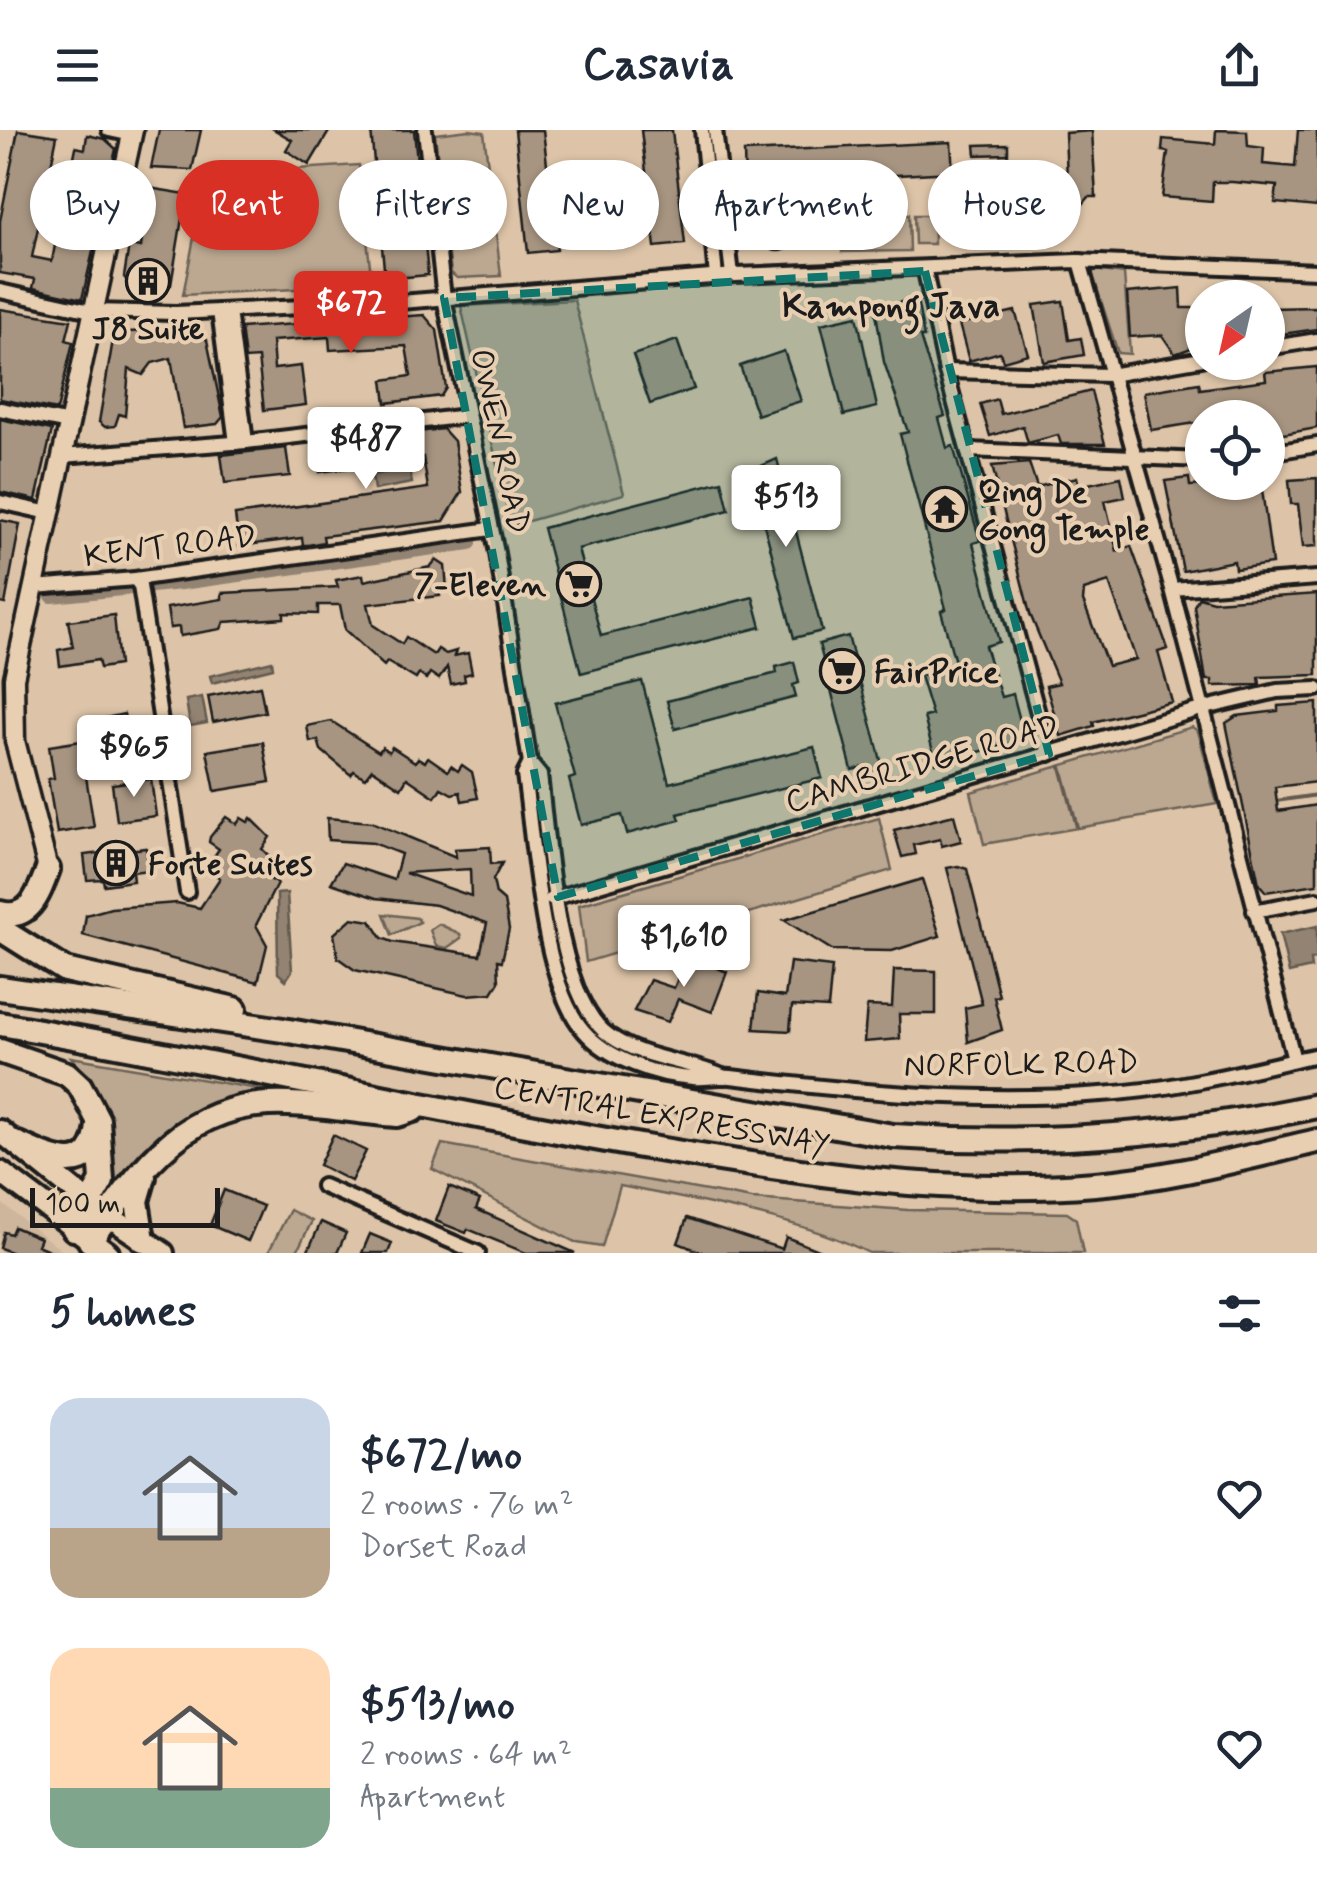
<!DOCTYPE html>
<html lang="en">
<head>
<meta charset="utf-8">
<style>
  :root { --surface:#fff; --page:#f2f2f3; --text:#1f2937; --muted:#747a83; --accent:#d93025 }
  body { margin:0; font-family:Mynerve,sans-serif; background:var(--page); color:var(--text); height:100vh; display:flex; flex-direction:column; font-size:38px; white-space:nowrap }
  * { box-sizing:border-box; margin:0 }
  p { font-size:32px; color:var(--muted) }
  .icon { flex:none; width:55px; height:55px; fill:none; stroke:currentColor; stroke-width:2; stroke-linecap:round; stroke-linejoin:round }
  .map { position:relative; height:1123px; overflow:hidden }
  .details { display:flex; flex-direction:column; background:var(--surface); flex:1 }
  .details>* { flex:none }
  .hud { position:absolute; left:30px; top:30px; width:1258px; height:90px; display:flex; gap:20px }
  .needle { width:65px; rotate:214deg }
  .fabs { position:absolute; left:1185px; top:150px; display:grid; gap:20px }
  .fabs a { display:grid; place-items:center; width:100px; height:100px; border-radius:50%; background:var(--surface); box-shadow:0 2px 8px #0004; font-size:50px }
  .scale { position:absolute; left:30px; bottom:25px; width:190px; box-sizing:border-box; padding-left:10px; border:5px solid #1c1c1c; border-top:0; font-size:28px; line-height:35px; white-space:nowrap; color:#1c1c1c; -webkit-text-stroke:8px #e9cfb1; paint-order:stroke }
  .price { position:absolute; translate:-50% -85px; padding:0 22px; border-radius:10px; background:#fff; color:#222; font-size:32px; line-height:65px; filter:drop-shadow(0 2px 5px #0008) }
  .price::after { content:''; position:absolute; left:50%; top:60px; width:30px; height:22px; margin-left:-15px; background:inherit; clip-path:polygon(0 0,100% 0,50% 100%) }
  .price.current { background:var(--accent); color:#fff }
  ul { padding:0; list-style:none }
  li { display:flex; align-items:center; gap:30px; height:250px; padding:0 50px }
  li span { display:grid; place-items:center; flex:none; width:280px; height:200px; border-radius:30px; color:#555 }
  li>.icon { margin-inline-start:auto }
  span .icon { width:120px; height:120px; fill:#fffc; stroke-width:1 }
  li b { font-size:42px }
  h2 { display:flex; justify-content:space-between; align-items:center; height:120px; padding:0 50px; font-size:42px }
  .pill { padding:0 35px; border-radius:45px; background:var(--surface); box-shadow:0 2px 8px #0004; font-size:35px; line-height:90px }
  .pill.current { background:var(--accent); color:#fff }
  header { display:flex; justify-content:space-between; align-items:center; height:130px; padding:0 50px; background:var(--surface); font-size:45px; font-weight:700 }
  .map>svg:first-child { display:block }
</style>
</head>
<body>
<header><svg class="icon" aria-label="menu" viewBox="0 0 24 24"><path d="M4 6h16M4 12h16M4 18h16"/></svg>Casavia<svg class="icon" aria-label="share" viewBox="0 0 24 24"><path d="M12 15V3M7 8l5-5 5 5M5 13v7h14v-7"/></svg></header>
<div class="map">
<svg width="1317" height="1123" viewBox="0 0 1317 1123">
  <rect width="100%" height="100%" fill="#ddc4a8"/>
  <filter id="ink" filterUnits="userSpaceOnUse"><feTurbulence type="fractalNoise" baseFrequency=".01" numOctaves="2"/><feDisplacementMap in="SourceGraphic" scale="20" xChannelSelector="R" yChannelSelector="G"/><feConvolveMatrix kernelMatrix="1 2 1 2 8 2 1 2 1" color-interpolation-filters="sRGB"/></filter>
  <g filter="url(#ink)">
    <polygon fill="#cdb69c" points="0,1072 60,1119 66,1123 0,1123"/>
    <g fill="#bca891" stroke="#6c6256" stroke-width="2.5">
      <polygon points="469,0 484,2 501,146 457,148 451,143 435,4"/>
      <polygon points="359,35 372,155 183,165 206,45"/>
      <polygon points="909,84 910,121 842,122 841,85"/>
      <polygon points="914,85 933,85 934,114 915,114"/>
      <polygon points="1095,140 1124,144 1130,224 1118,223 1092,143"/>
      <polygon points="574,170 624,364 511,396 461,176"/>
      <polygon points="1192,597 1198,601 1217,674 984,714 971,662"/>
      <polygon points="879,688 892,740 586,832 579,775"/>
      <polygon points="384,784 417,788 420,792 392,805"/>
      <polygon points="439,794 460,804 461,808 447,818 436,816 430,800"/>
      <path d="M71,927l210,36c-96,6 -112,27 -169,101 4,-54 -6,-96 -41,-137z"/>
      <path d="M442,1014l310,55 156,11 159,3 9,6 7,34h-214c-72,-36 -170,-51 -249,-67l-18,61 -25,-4 -145,-74z"/>
      <polygon points="290,1080 312,1091 296,1123 268,1123"/>
    </g>
    <g fill="#938372" stroke="#635a50" stroke-width="2.5">
      <polygon points="409,338 412,353 374,360 372,345"/>
      <polygon points="272,531 273,538 212,553 210,546"/>
      <polygon points="202,567 207,593 190,596 186,570"/>
      <polygon points="287,763 292,841 286,850 278,843 277,764"/>
      <polygon points="1317,796 1317,828 1310,830 1311,838 1289,843 1280,804"/>
    </g>
    <g fill="none" stroke-linecap="round" stroke-linejoin="round">
      <g stroke="#635a50" stroke-width="4">
        <polyline points="1061,637 1077,697"/>
        <polyline points="1276,671 1317,665"/>
      </g>
      <polyline stroke="#938372" stroke-width="14" points="52,466 181,453 470,413"/>
    </g>
    <g fill="#a79581" stroke="#1c1c1c" stroke-width="2.5" fill-rule="evenodd">
      <polygon points="18,0 57,6 32,127 52,131 56,110 68,112 82,48 109,52 82,169 33,158 35,149 0,143 0,91"/>
      <polygon points="159,0 201,0 192,40 151,38"/>
      <polygon points="275,0 330,0 309,35 286,20 292,10"/>
      <polygon points="371,0 414,0 428,145 385,149"/>
      <polygon points="515,0 543,0 557,120 528,123"/>
      <polygon points="641,0 672,0 685,114 655,117"/>
      <polygon points="1216,0 1247,1 1248,16 1264,18 1263,34 1295,37 1298,0 1317,0 1317,77 1275,73 1277,56 1232,52 1213,52 1212,71 1162,67 1168,22 1162,21 1163,9 1215,14"/>
      <polygon points="1092,1 1096,67 1089,67 1065,95 984,98 983,69 1052,66 1067,49 1065,3"/>
      <polygon points="87,5 105,9 116,19 112,36 73,32 76,17 85,19"/>
      <polygon points="951,12 953,42 745,53 744,22"/>
      <polygon points="1008,14 1008,24 976,25 975,15"/>
      <polygon points="149,58 186,64 171,155 161,154 160,162 136,163 124,147 129,115 141,117"/>
      <circle cx="778" cy="106" r="15"/>
      <polygon points="1181,158 1182,178 1202,178 1202,214 1175,224 1162,205 1130,207 1127,163"/>
      <polygon points="917,169 924,207 920,207 945,286 939,288 947,318 953,316 980,411 973,413 999,512 985,516 1001,567 1013,564 1025,610 936,633 924,587 932,585 920,546 956,536 941,481 946,479 900,304 908,302 884,232 875,177"/>
      <polygon points="1063,171 1069,210 1081,208 1084,225 1044,232 1034,175"/>
      <polygon points="1317,177 1317,199 1268,206 1268,178"/>
      <polygon points="0,179 71,190 66,210 73,212 57,280 0,269"/>
      <polygon points="1015,181 1028,224 1003,231 1000,222 969,231 959,194"/>
      <polygon points="424,185 437,200 446,258 441,266 386,273 383,250 411,246 406,216 330,220 329,207 272,211 274,239 301,236 306,275 264,280 258,228 245,229 241,198"/>
      <polygon points="857,186 877,277 844,285 821,194"/>
      <polygon points="192,198 207,210 223,287 217,294 183,298 171,228 152,233 143,245 129,239 125,286 119,284 115,296 105,297 99,292 113,210 119,212 129,202"/>
      <polygon points="677,210 694,259 650,274 633,225"/>
      <polygon points="784,221 801,271 757,285 740,236"/>
      <polygon points="1317,237 1317,298 1272,306 1270,288 1202,288 1202,292 1151,300 1144,262 1199,253 1200,259 1266,250 1265,242"/>
      <polygon points="1091,261 1105,314 1061,314 1058,305 1028,313 1023,296 990,306 980,274 997,269 1001,284"/>
      <polygon points="0,289 52,300 36,370 0,362"/>
      <polygon points="443,299 454,311 462,362 444,391 323,406 324,412 308,415 303,415 302,408 239,416 235,385 428,358 423,327 320,342 316,314"/>
      <polygon points="286,318 290,346 225,353 221,325"/>
      <polygon points="777,329 822,501 794,508 750,341"/>
      <path d="M1029,333l8,24 40,-10 2,9 42,-9 4,20 -20,4 12,50 14,-5 37,103 -10,3 14,50 -79,20 1,4 -33,10 -15,-50 13,-3 -29,-69 -38,-148zM1109,452l27,77 -28,7 -25,-65 1,-11z"/>
      <polygon points="1189,348 1190,356 1261,352 1272,434 1235,439 1234,431 1183,441 1165,351"/>
      <polygon points="1317,348 1317,416 1303,417 1298,374 1291,374 1289,350"/>
      <polygon points="722,351 729,380 578,419 601,506 753,467 761,497 581,543 543,398"/>
      <polygon points="0,390 20,394 5,474 0,473"/>
      <polygon points="436,430 445,436 447,459 439,461 440,466 368,474 373,495 402,514 406,507 434,525 438,519 446,524 456,521 454,526 468,523 472,543 464,545 465,551 451,554 447,537 439,549 430,543 426,549 419,544 416,549 387,532 384,536 345,500 340,475 318,475 318,484 284,483 284,488 224,492 221,499 180,506 179,497 170,498 167,478 222,469 222,463 338,457 336,450 363,445 364,451 430,437"/>
      <polygon points="1317,464 1317,545 1259,547 1260,555 1212,556 1212,550 1206,550 1194,476 1199,467 1213,471"/>
      <polygon points="114,485 119,535 100,538 98,530 60,536 58,520 73,517 68,491"/>
      <polygon points="848,506 883,638 867,642 865,637 852,640 819,514"/>
      <polygon points="794,532 799,553 793,555 796,567 675,599 667,571 777,543 776,537"/>
      <polygon points="642,551 669,653 814,617 822,648 678,684 680,690 627,704 622,685 581,695 569,649 575,647 555,573"/>
      <polygon points="260,556 265,582 213,592 208,566"/>
      <polygon points="1317,573 1317,652 1275,657 1278,681 1317,675 1317,754 1266,762 1259,754 1226,593 1237,586 1278,581 1278,576"/>
      <polygon points="124,584 133,627 114,630 106,588"/>
      <polygon points="331,591 379,622 382,617 389,622 392,617 415,632 418,628 425,632 428,627 448,641 451,636 458,641 462,635 472,642 478,668 462,671 460,662 452,664 441,658 435,667 407,648 401,658 372,639 365,648 354,641 351,645 321,620 318,610 310,612 307,596"/>
      <polygon points="88,610 93,638 85,640 94,697 57,703 48,649 54,648 49,616"/>
      <polygon points="263,612 270,652 215,661 207,621"/>
      <polygon points="151,649 156,686 117,691 112,654"/>
      <polygon points="954,685 961,711 942,716 940,709 914,715 916,724 902,727 894,700"/>
      <polygon points="226,687 237,694 241,688 248,692 251,688 270,707 262,719 274,731 264,745 277,754 256,795 267,815 258,852 83,805 86,785 111,778 177,773 200,778 220,748 206,738 219,719 209,712 210,707"/>
      <path d="M327,688l45,4 84,35 -1,-8 35,-2 1,17 11,-1 -9,17 3,14 8,7 5,28 -7,32 -4,-1 1,22 -7,11 -25,2 -112,-25 -17,-12 -4,-24 18,-16 19,3 11,17 11,4 87,13 7,-32 -51,-18 -60,-7 -45,-15 12,-20 51,17 7,-26 -28,-11 -45,-3zM470,739l1,27 -66,-23z"/>
      <polygon points="146,718 149,740 132,742 133,751 104,755 103,749 87,750 84,725"/>
      <polygon points="958,736 967,739 999,866 994,867 1002,900 968,912 965,878 982,874 947,738"/>
      <polygon points="922,749 940,806 892,821 832,820 784,790"/>
      <polygon points="688,825 727,842 712,882 678,869 668,892 634,881 650,850 674,858"/>
      <polygon points="790,832 832,837 828,878 792,876 790,901 754,899 758,863 785,867"/>
      <polygon points="894,840 936,841 936,884 899,884 900,909 864,912 867,876 892,877"/>
      <polygon points="333,1005 366,1021 351,1051 319,1035"/>
      <polygon points="449,1057 480,1070 476,1079 575,1123 526,1123 468,1099 466,1103 436,1091"/>
      <polygon points="224,1060 263,1076 248,1111 210,1095"/>
      <polygon points="687,1088 782,1119 786,1107 825,1123 704,1123 678,1113"/>
      <polygon points="321,1092 346,1103 337,1123 307,1123"/>
      <polygon points="14,1097 40,1108 37,1115 56,1123 13,1123 0,1118 4,1102 11,1104"/>
      <polygon points="370,1104 392,1113 388,1123 362,1123"/>
    </g>
    <g fill="none" stroke-linecap="round" stroke-linejoin="round">
      <defs>
        <g id="street">
          <polyline points="109,0 132,5"/>
          <path d="M425,0l19,168 53,255 33,210 10,12c8,64 16,225 70,261 34,24 77,24 115,41"/>
          <polyline points="702,0 716,147"/>
          <polyline points="715,0 732,145"/>
          <polyline points="1080,131 1172,459 1294,930"/>
          <polyline points="925,141 946,241 1049,624"/>
          <polyline points="0,161 91,181 176,183 388,173 736,145 1076,131 1317,141"/>
          <polyline points="219,181 236,313"/>
          <polyline points="229,181 246,312"/>
          <polyline points="1268,218 1317,210"/>
          <polyline points="946,241 1110,245 1202,229"/>
          <polyline points="0,279 69,293"/>
          <polyline points="968,320 1202,330"/>
          <polyline points="1268,323 1317,315"/>
          <polyline points="62,326 246,312 467,286"/>
          <polyline points="0,372 49,383"/>
          <polyline points="135,449 140,456 187,762"/>
          <polyline points="34,457 135,449 491,399"/>
          <polyline points="1172,459 1317,448"/>
          <path d="M530,633l-6,12c10,66 17,208 60,256 24,28 73,45 109,47 13,1 25,-2 38,-1 123,15 246,26 370,17 73,-4 145,-23 216,-39"/>
          <polyline points="551,769 1201,579 1277,561 1317,559"/>
          <polyline points="1254,781 1317,769"/>
          <polyline points="323,1056 478,1123"/>
        </g>
        <polyline id="secondary" points="48,739 15,611 14,548 133,0"/>
        <g id="primary">
          <polyline points="0,1001 91,1074 163,1123"/>
          <polyline points="0,1042 108,1123"/>
        </g>
        <g id="highway">
          <path d="M0,783c30,8 39,-20 48,-44"/>
          <polyline points="0,799 65,840 235,879"/>
          <path d="M0,858l283,42 610,106c145,10 282,0 424,-30"/>
          <path d="M0,894c218,37 434,87 652,124 147,25 294,48 443,36 76,-6 149,-26 222,-43"/>
          <polyline points="0,921 67,944 80,956 98,990 102,1051 74,1099"/>
          <path d="M18,1014c32,14 74,37 80,-18"/>
          <polyline points="143,1110 137,1071 144,1047"/>
          <path d="M90,1111c52,-75 98,-142 199,-137 36,1 72,9 108,11l16,-5"/>
        </g>
      </defs>
      <use href="#street" stroke="#1c1c1c" stroke-width="20"/>
      <use href="#secondary" stroke="#1c1c1c" stroke-width="25"/>
      <use href="#primary" stroke="#1c1c1c" stroke-width="28"/>
      <use href="#highway" stroke="#1c1c1c" stroke-width="30"/>
      <use href="#street" stroke="#e9cfb1" stroke-width="12"/>
      <use href="#secondary" stroke="#e9cfb1" stroke-width="18"/>
      <use href="#primary" stroke="#e9cfb1" stroke-width="20"/>
      <use href="#highway" stroke="#e9cfb1" stroke-width="22"/>
    </g>
  </g>
  <path fill="#0f766e" fill-opacity="0.2" stroke="#0f766e" stroke-width="8" stroke-dasharray="20 12" stroke-linejoin="round" d="M925,141l124,483 -491,143 -114,-599z"/>
  <defs>
    <symbol id="building-ring" viewBox="-11 -11 22 22"><circle r="9.5" fill="#e9cfb1" stroke="#1c1c1c" stroke-width="1.5"/><path d="M-4-6H4V6H1V3H-1V6H-4ZM-2.5-4.3h1.7v1.8h-1.7ZM.8-4.3h1.7v1.8H.8ZM-2.5-1h1.7V.8h-1.7ZM.8-1h1.7V.8H.8Z" fill="#1c1c1c"/></symbol>
    <symbol id="temple-ring" viewBox="-11 -11 22 22"><circle r="9.5" fill="#e9cfb1" stroke="#1c1c1c" stroke-width="1.5"/><path d="M0-6L5-2H3V0L6.5 2.5H4V6H1.5V3h-3V6H-4V2.5H-6.5L-3 0V-2H-5Z" fill="#1c1c1c"/></symbol>
    <symbol id="supermarket-ring" viewBox="-11 -11 22 22"><circle r="9.5" fill="#e9cfb1" stroke="#1c1c1c" stroke-width="1.5"/><path d="M-6-5.5h2.5l.6 2H6L4.5 2H-2.5L-4.4-4H-6ZM-1.5 3.2a1.3 1.3 0 1 0 .1 0ZM3 3.2a1.3 1.3 0 1 0 .1 0Z" fill="#1c1c1c"/></symbol>
  </defs>
  <g fill-rule="evenodd">
    <use href="#building-ring" x="123" y="126" width="50" height="50"/>
    <use href="#temple-ring" x="920" y="354" width="50" height="50"/>
    <use href="#supermarket-ring" x="554" y="429" width="50" height="50"/>
    <use href="#supermarket-ring" x="817" y="516" width="50" height="50"/>
    <use href="#building-ring" x="91" y="708" width="50" height="50"/>
  </g>
  <g text-anchor="middle" stroke-width="8" stroke-linejoin="round" paint-order="stroke">
    <g font-size="32" font-weight="bold" fill="#1c1c1c" stroke="#e9cfb1" text-anchor="start">
      <text x="148" y="209" text-anchor="middle">J8 Suite</text>
      <text x="978" y="372">Qing De<tspan x="978" dy="37">Gong Temple</tspan></text>
      <text x="546" y="465" text-anchor="end">7-Eleven</text>
      <text x="874" y="552">FairPrice</text>
      <text x="148" y="744">Forte Suites</text>
    </g>
    <g font-size="32" fill="#1c1c1c" stroke="#e9cfb1">
      <text transform="translate(501 311) rotate(78)" y="11">OWEN ROAD</text>
      <text transform="translate(170 415) rotate(-7)" y="11">KENT ROAD</text>
      <text transform="translate(922 633) rotate(-16)" y="11">CAMBRIDGE ROAD</text>
      <text transform="translate(1021 933) rotate(-1)" y="11">NORFOLK ROAD</text>
      <text transform="translate(662 985) rotate(10)" y="11">CENTRAL EXPRESSWAY</text>
    </g>
    <g font-size="35" font-weight="bold" fill="#1c1c1c" stroke="#e9cfb1">
      <text x="891" y="187">Kampong Java</text>
    </g>
  </g>
</svg>
<div class="fabs">
<a><svg class="needle" viewBox="-14 -14 28 28"><path d="M0-13l5 13h-10z" fill="#e53935"/><path d="M0 13l5-13h-10z" fill="#747a83"/></svg></a>
<a><svg class="icon" aria-label="locate" viewBox="0 0 24 24"><circle cx="12" cy="12" r="6"/><path d="M12 2v4M12 18v4M2 12h4M18 12h4"/></svg></a>
</div>
<div class="scale">100 m</div>
<b class="price current" style="left:351px;top:226px">$672</b>
<b class="price" style="left:366px;top:362px">$487</b>
<b class="price" style="left:786px;top:420px">$513</b>
<b class="price" style="left:134px;top:670px">$965</b>
<b class="price" style="left:684px;top:860px">$1,610</b>
<div class="hud">
<a class="pill">Buy</a>
<a class="pill current">Rent</a>
<a class="pill">Filters</a>
<a class="pill">New</a>
<a class="pill">Apartment</a>
<a class="pill">House</a>
</div>
</div>
<section class="details">
<h2>5 homes<svg class="icon" aria-label="filters" viewBox="0 0 24 24"><path d="M4 7h16M4 17h16"/><circle cx="9" cy="7" r="2"/><circle cx="15" cy="17" r="2"/></svg></h2>
<ul>
<li><span style="background:linear-gradient(#c9d6e8 65%,#b9a48a 0)"><svg class="icon" aria-label="home" viewBox="0 0 24 24"><path d="M3 11l9-7 9 7M6 9v11h12V9"/></svg></span><div><b>$672/mo</b><p>2 rooms · 76 m²</p><p>Dorset Road</p></div><svg class="icon" aria-label="heart" viewBox="0 0 24 24"><path d="M12 20l-8-8c-3-5 5-10 8-4 3-6 11-1 8 4z"/></svg></li>
<li><span style="background:linear-gradient(#ffd9b3 70%,#7fa58c 0)"><svg class="icon" aria-label="home" viewBox="0 0 24 24"><path d="M3 11l9-7 9 7M6 9v11h12V9"/></svg></span><div><b>$513/mo</b><p>2 rooms · 64 m²</p><p>Apartment</p></div><svg class="icon" aria-label="heart" viewBox="0 0 24 24"><path d="M12 20l-8-8c-3-5 5-10 8-4 3-6 11-1 8 4z"/></svg></li>
</ul>
</section>
</body>
</html>
